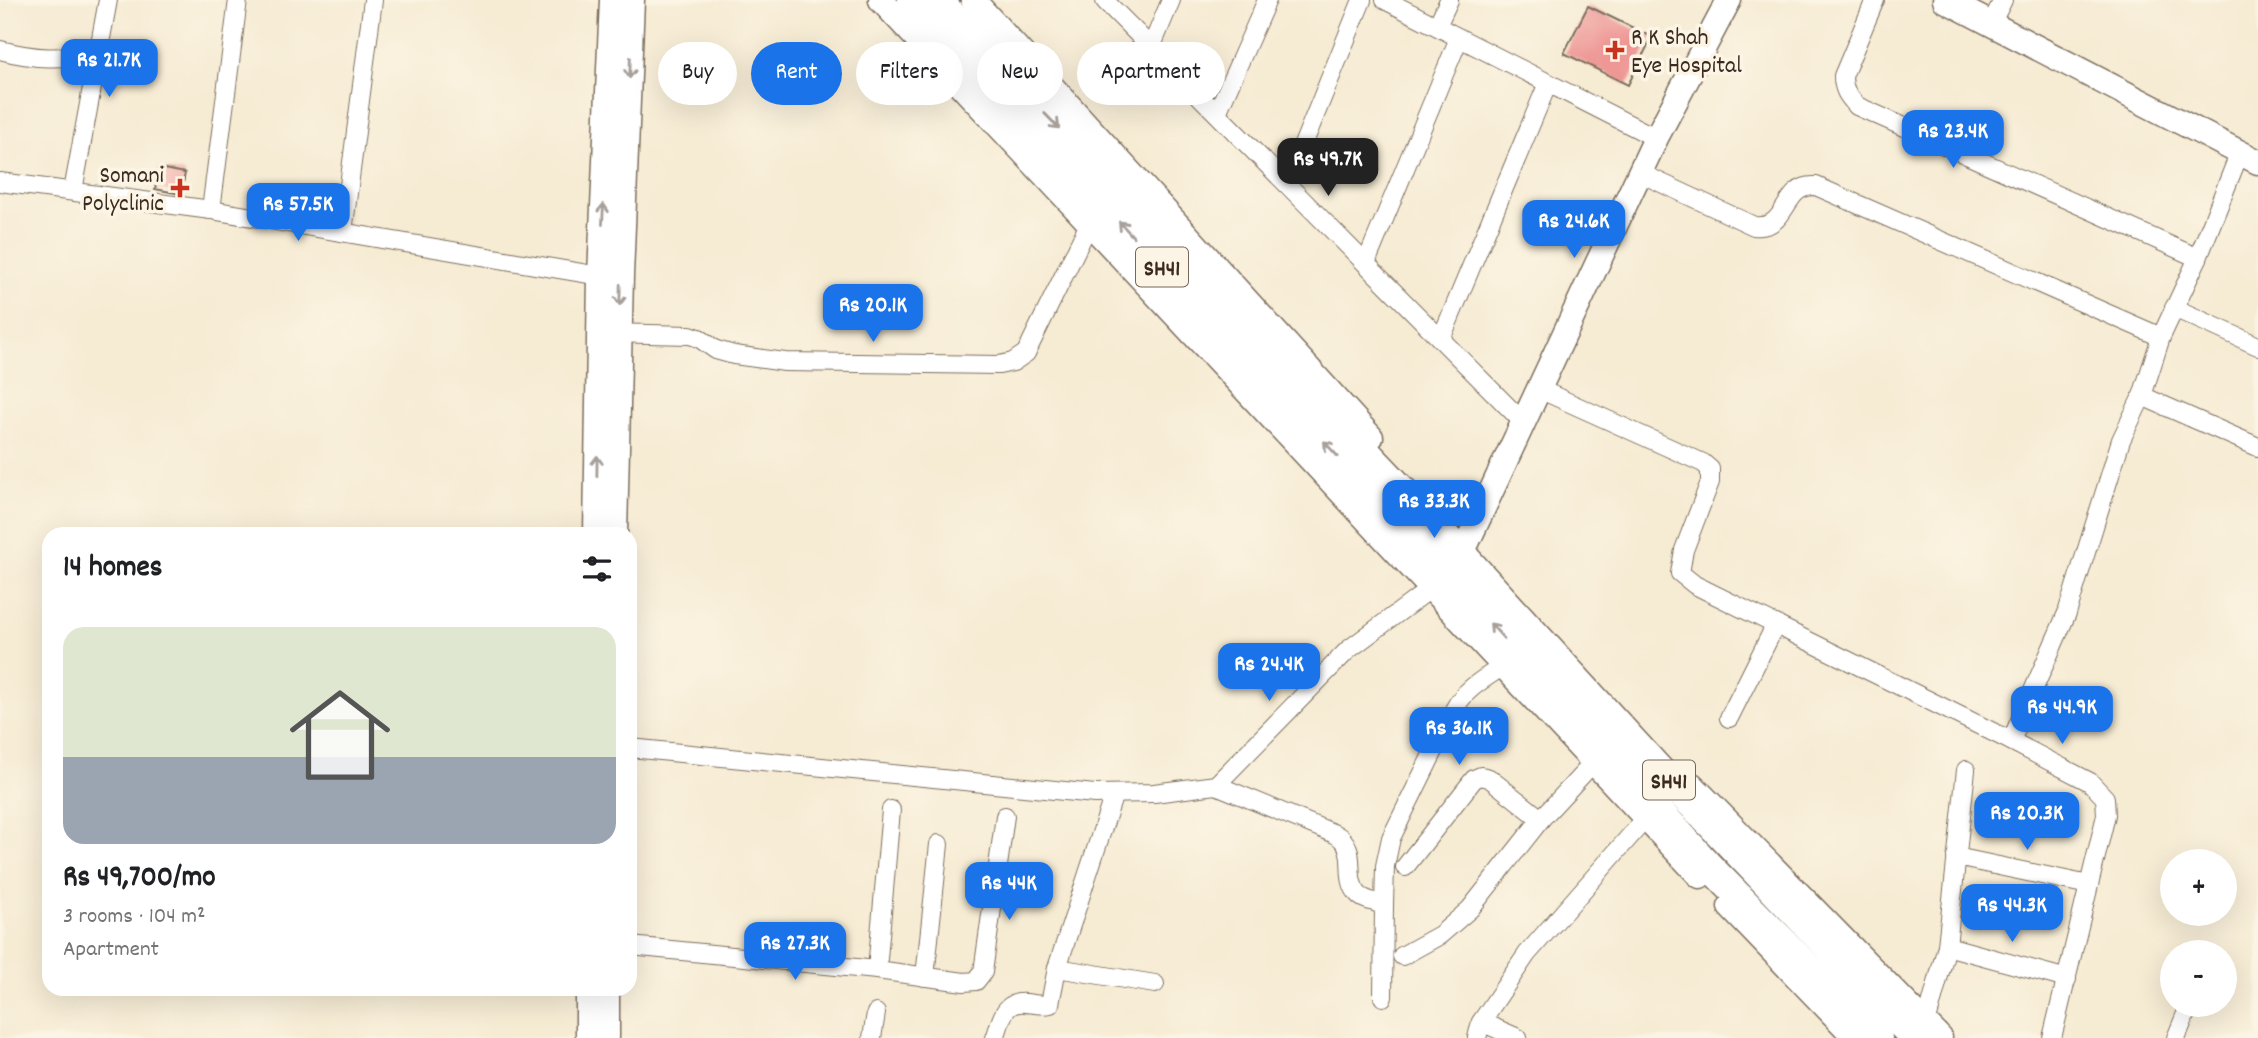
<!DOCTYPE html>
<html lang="en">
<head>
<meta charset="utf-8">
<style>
  :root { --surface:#fff; --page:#f2f2f2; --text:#202124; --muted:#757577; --accent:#1a73e8 }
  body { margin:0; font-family:Dekko,sans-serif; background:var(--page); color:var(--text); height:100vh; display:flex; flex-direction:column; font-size:26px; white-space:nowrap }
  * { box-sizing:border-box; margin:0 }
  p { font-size:23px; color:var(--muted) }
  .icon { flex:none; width:38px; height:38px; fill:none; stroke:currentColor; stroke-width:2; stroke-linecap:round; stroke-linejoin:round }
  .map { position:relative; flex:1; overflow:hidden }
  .panel { position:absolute; left:42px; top:527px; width:595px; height:469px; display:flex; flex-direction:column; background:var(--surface); border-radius:21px; box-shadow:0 7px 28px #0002 }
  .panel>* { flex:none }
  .guide { position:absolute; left:658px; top:42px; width:665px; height:63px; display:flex; gap:14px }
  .tools { position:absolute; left:2160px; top:849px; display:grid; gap:14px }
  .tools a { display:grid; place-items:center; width:77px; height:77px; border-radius:50%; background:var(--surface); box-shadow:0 7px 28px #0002; font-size:35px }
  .price { position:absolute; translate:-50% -60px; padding:0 16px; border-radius:14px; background:var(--accent); color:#fff; font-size:23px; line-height:46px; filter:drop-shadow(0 2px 4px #0008) }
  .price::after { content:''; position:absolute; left:50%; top:42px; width:21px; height:16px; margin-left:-10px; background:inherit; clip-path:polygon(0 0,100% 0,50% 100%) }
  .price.selected { background:#222; color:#fff }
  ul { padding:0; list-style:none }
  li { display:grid; align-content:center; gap:14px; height:371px; padding:0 21px }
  li span { display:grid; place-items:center; height:217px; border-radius:21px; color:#555 }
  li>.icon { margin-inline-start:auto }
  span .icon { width:126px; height:126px; fill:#fffc; stroke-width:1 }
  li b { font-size:30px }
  h2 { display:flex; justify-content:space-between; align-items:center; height:84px; padding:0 21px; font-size:30px }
  .tag { padding:0 24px; border-radius:32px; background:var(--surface); box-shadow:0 7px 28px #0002; font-size:24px; line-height:63px }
  .tag.selected { background:var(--accent); color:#fff }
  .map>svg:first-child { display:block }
</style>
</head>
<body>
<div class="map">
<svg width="2258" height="1038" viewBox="0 0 2258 1038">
  <rect width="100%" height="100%" fill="#fcf5e5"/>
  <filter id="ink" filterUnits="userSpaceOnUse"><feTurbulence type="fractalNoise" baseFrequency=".0143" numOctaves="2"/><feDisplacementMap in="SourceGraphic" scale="14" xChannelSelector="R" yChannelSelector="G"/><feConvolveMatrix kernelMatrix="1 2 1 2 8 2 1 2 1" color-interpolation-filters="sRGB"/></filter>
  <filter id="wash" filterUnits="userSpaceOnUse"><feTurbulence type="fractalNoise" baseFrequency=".00686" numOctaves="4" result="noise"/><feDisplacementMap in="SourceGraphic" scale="28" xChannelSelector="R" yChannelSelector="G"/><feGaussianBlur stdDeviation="1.57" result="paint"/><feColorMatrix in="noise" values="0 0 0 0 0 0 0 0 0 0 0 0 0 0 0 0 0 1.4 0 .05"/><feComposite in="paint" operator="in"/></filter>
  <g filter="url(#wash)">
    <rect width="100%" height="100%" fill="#f6ebd3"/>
    <g id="blocks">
      <g fill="#ee9795">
        <polygon points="1588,6 1652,37 1628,85 1564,53"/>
        <polygon points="159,168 185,173 181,194 155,189"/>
      </g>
    </g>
  </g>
  <g filter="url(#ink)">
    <use href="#blocks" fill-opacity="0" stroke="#7c6e5d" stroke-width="2"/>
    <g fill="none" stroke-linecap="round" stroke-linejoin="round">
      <defs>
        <g id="street">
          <polyline points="1385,0 1656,138"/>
          <path d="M1875,0l-32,76c0,14 5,20 14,30l341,152"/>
          <polyline points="1105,1 1523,422"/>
          <polyline points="1991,24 2003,0"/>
          <polyline points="1437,26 1449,0"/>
          <polyline points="1151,48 1171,0"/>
          <path d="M0,50c38,10 59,9 98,3"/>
          <polyline points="1217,113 1267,0"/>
          <path d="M1640,173l114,53c36,4 27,-42 62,-40l345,151"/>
          <polyline points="0,182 211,210 600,276"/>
          <polyline points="1287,184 1362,0"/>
          <polyline points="73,191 108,0"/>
          <polyline points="211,210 238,0"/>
          <polyline points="343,232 373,0"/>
          <polyline points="1366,263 1459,38"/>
          <polyline points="2174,308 2258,346"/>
          <polyline points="608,333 690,335 699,338 716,350 734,355 785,362 999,365 1013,362 1026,353 1089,224"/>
          <polyline points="1441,339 1548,83"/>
          <polyline points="1539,389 1703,463 1710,469 1710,482 1684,550 1680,573 1695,585 2011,741"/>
          <polyline points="2142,396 2258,447"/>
          <polyline points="1729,718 1776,624"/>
          <polyline points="630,748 1095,794 1154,793 1216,785 1348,650 1430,589"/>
          <path d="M1216,785l119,49c26,14 7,42 23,60 6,7 18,8 26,11l-1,92"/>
          <polyline points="1956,857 2089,885"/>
          <polyline points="1405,867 1474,779 1481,776 1489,778 1541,819"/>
          <path d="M1384,905l1,-39 6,-28 64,-130c11,-20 29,-29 48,-42"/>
          <polyline points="630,946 877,970 964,982 976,981 983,972 1005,816"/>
          <polyline points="1947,946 2067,979"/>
          <polyline points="1402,956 1440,935 1470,909 1541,819 1593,763"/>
          <polyline points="1057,968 1114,794"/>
          <polyline points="877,970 891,810"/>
          <polyline points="925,977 939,844"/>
          <polyline points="1481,1022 1518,1038"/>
          <polyline points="1926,1024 1947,946 1966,770"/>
          <polyline points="872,1038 876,1013"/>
          <path d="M995,1038c7,-18 7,-37 31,-35 8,1 16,3 24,1l7,-36 98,16"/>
          <polyline points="1477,1038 1481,1022 1527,954 1645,819"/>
          <polyline points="2052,1038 2106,815 2105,798 2090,782 2011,741 2067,613 2121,440 2142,396 2161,337 2198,258 2240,152"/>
          <polyline points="2176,1038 2190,1004"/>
        </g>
        <g id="secondary">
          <polyline points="881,0 1700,876"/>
          <polyline points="973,0 1371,437"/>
          <polyline points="1945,0 2258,162"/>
          <polyline points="596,534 600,276 612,0"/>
          <polyline points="615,534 621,276 632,0"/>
          <polyline points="1467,543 1656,138 1729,0"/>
          <polyline points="1692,785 1940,1038"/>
          <polyline points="1730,907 1856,1038"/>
          <polyline points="588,1038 588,989"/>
          <polyline points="607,1038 607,989"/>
        </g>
        <g id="primary">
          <polyline points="912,0 1411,535 1709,866 1878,1038"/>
          <polyline points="938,0 1428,517 1675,787 1914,1038"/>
        </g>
      </defs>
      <use href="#street" stroke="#7c6e5d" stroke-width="20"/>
      <use href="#secondary" stroke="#7c6e5d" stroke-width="27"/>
      <use href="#primary" stroke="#7c6e5d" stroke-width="31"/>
      <use href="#street" stroke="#fff" stroke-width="18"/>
      <use href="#secondary" stroke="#fff" stroke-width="24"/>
      <use href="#primary" stroke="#fff" stroke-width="28"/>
    </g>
    <defs><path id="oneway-shaft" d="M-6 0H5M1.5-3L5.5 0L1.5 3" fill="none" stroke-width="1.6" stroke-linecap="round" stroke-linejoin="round" transform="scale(1.75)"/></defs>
    <g stroke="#a79f9a">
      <use href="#oneway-shaft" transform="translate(630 68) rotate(92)"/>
      <use href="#oneway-shaft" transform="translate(1052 121) rotate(46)"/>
      <use href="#oneway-shaft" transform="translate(603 214) rotate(-87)"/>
      <use href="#oneway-shaft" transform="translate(1126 229) rotate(-133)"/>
      <use href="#oneway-shaft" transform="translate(620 295) rotate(91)"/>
      <use href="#oneway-shaft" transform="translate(1331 449) rotate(-133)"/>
      <use href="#oneway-shaft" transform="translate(597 466) rotate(-89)"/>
      <use href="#oneway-shaft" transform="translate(1497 631) rotate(-132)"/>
    </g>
  </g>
  <g fill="#c8321e" stroke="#fcf5e5" stroke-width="2.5">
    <path d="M1611.5 39.5h7v7h7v7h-7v7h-7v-7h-7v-7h7z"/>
    <path d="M176.5 177.5h7v7h7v7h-7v7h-7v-7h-7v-7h7z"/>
  </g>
  <g text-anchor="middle" stroke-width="7" stroke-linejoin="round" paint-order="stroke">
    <g fill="#fcf5e5" stroke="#75675a" stroke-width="2">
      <rect x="1136" y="247.5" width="52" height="39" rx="5"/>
      <rect x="1643" y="760.5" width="52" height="39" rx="5"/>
    </g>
    <g font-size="23" font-weight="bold" fill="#3b2a1e">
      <text x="1162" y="275">SH41</text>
      <text x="1669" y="788">SH41</text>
    </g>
    <g font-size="24" fill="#3b2a1e" stroke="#fcf5e5" text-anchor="start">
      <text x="1631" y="44">R K Shah<tspan x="1631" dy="28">Eye Hospital</tspan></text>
      <text x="164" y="182" text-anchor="end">Somani<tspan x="164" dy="28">Polyclinic</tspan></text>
    </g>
  </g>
</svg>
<div class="tools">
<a>+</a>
<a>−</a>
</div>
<b class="price" style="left:109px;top:99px">Rs 21.7K</b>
<b class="price" style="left:1953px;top:170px">Rs 23.4K</b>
<b class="price selected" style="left:1328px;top:198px">Rs 49.7K</b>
<b class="price" style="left:298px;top:243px">Rs 57.5K</b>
<b class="price" style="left:1574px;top:260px">Rs 24.6K</b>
<b class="price" style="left:873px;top:344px">Rs 20.1K</b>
<b class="price" style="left:1434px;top:540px">Rs 33.3K</b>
<b class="price" style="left:1269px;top:703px">Rs 24.4K</b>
<b class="price" style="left:2062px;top:746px">Rs 44.9K</b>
<b class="price" style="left:1459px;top:767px">Rs 36.1K</b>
<b class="price" style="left:2027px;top:852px">Rs 20.3K</b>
<b class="price" style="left:1009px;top:922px">Rs 44K</b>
<b class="price" style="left:2012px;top:944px">Rs 44.3K</b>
<b class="price" style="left:795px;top:982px">Rs 27.3K</b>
<div class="guide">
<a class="tag">Buy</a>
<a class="tag selected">Rent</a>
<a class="tag">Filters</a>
<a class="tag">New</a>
<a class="tag">Apartment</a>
</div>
<section class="panel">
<h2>14 homes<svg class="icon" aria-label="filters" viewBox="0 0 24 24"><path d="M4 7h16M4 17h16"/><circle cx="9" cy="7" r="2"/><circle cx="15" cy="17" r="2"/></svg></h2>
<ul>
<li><span style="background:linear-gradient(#dfe7d0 60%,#9aa5b1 0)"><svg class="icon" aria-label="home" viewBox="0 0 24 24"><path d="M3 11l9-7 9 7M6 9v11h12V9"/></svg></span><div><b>Rs 49,700/mo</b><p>3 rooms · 104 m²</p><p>Apartment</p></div></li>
</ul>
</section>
</div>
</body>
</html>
